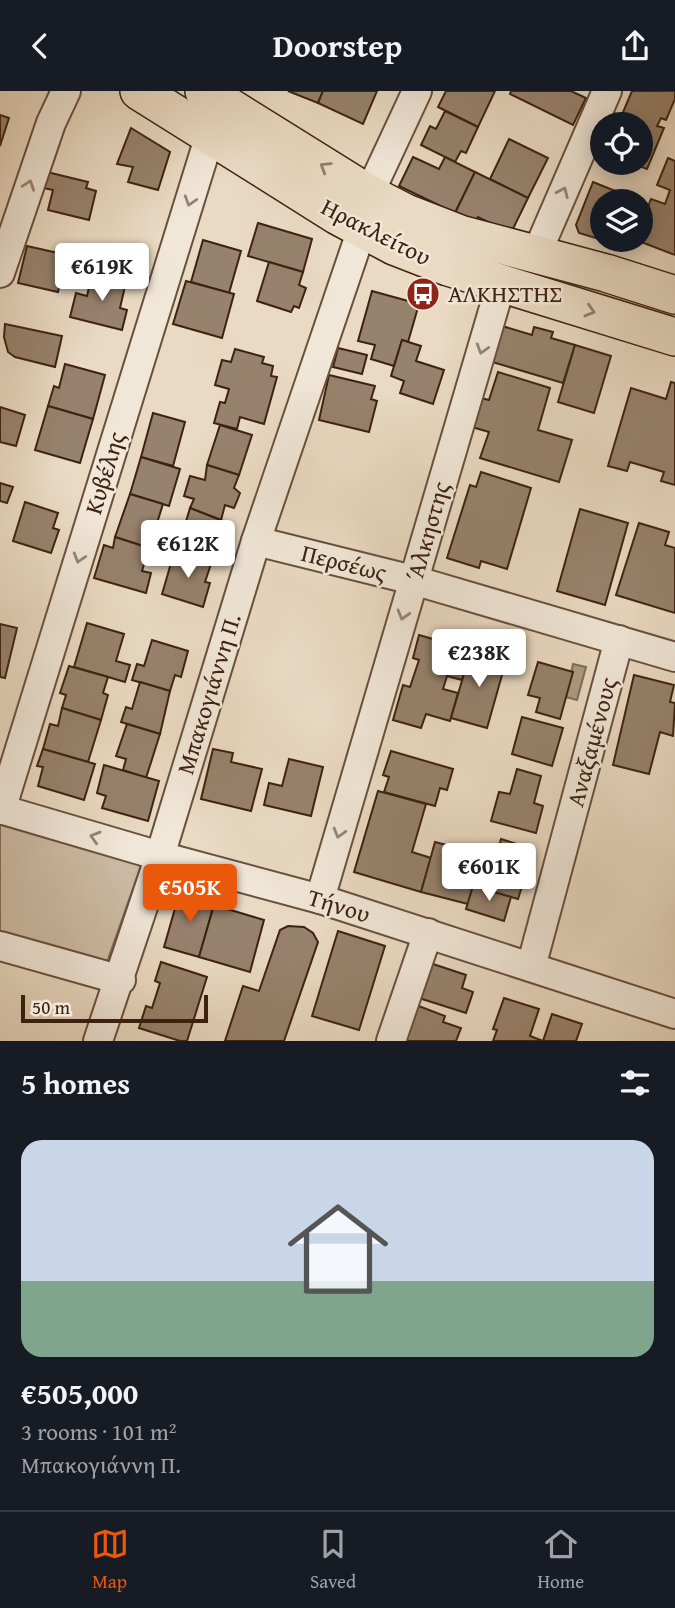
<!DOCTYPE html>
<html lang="en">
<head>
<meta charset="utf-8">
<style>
  :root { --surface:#171b24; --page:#242831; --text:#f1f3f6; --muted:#9ea1a6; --line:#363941; --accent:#ea580c }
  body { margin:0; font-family:"Gentium Book Plus",serif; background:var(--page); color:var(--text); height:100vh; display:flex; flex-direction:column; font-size:26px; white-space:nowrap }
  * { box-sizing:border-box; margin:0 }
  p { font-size:23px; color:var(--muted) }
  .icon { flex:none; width:38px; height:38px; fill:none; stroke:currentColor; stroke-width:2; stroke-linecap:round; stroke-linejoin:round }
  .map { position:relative; height:950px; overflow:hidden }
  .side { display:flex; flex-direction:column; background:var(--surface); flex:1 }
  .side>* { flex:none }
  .fabs { position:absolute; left:590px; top:21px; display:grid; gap:14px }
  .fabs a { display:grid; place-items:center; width:63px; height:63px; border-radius:50%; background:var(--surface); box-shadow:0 4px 18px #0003; font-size:35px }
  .scale { position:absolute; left:21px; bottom:18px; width:187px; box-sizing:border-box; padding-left:7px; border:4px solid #3e2210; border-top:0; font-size:19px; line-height:24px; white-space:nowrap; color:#3e2210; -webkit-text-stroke:5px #f1e7d8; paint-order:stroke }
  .price { position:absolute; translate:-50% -60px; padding:0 16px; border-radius:7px; background:#fff; color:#222; font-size:23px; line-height:46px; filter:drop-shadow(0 2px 4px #0008) }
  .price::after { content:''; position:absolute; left:50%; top:42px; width:21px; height:16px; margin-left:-10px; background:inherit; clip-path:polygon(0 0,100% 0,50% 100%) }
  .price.current { background:var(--accent); color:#fff }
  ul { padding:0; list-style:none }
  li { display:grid; align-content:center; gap:14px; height:371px; padding:0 21px }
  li+li { border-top:2px solid var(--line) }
  li span { display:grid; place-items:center; height:217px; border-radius:21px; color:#555 }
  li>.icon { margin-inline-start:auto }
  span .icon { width:126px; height:126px; fill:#fffc; stroke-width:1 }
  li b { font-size:30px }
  h2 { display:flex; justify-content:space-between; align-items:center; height:84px; padding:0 21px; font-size:30px }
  header { display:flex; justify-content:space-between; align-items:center; height:91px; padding:0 21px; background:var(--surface); font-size:32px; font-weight:800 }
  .tabs { display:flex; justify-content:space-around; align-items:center; height:98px; border-top:2px solid var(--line); background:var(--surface); font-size:19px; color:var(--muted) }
  .tabs a { display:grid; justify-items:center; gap:4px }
  .tabs .current { color:var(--accent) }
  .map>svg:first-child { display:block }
</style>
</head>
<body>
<header><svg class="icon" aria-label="back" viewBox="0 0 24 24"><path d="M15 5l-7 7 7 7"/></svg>Doorstep<svg class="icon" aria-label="share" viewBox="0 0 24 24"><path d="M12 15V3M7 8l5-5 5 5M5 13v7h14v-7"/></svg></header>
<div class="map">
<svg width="675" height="950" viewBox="0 0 675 950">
  <rect width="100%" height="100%" fill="#eadac3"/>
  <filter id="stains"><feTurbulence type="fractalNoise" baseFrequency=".00286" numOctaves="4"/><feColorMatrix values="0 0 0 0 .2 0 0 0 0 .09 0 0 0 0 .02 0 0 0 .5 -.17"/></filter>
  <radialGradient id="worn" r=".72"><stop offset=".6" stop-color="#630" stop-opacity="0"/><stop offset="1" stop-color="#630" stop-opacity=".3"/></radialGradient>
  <polygon fill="#cdbba5" stroke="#866e5a" stroke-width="2" points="0,731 142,772 107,871 0,841"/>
  <polygon fill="#b09b86" stroke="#826b57" stroke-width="2" points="573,573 586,576 577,609 566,606"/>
  <g fill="#97826d" stroke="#3e2210" stroke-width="2">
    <polygon points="288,0 323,0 318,12"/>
    <polygon points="323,0 377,0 363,33 318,12"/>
    <polygon points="446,0 495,0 478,36 438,16"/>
    <polygon points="511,0 571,0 586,7 573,34 510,3"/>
    <polygon points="632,0 675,0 675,8 666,29 661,27 657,35 664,37 647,78 631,72 640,72 640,33 618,33"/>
    <polygon points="445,20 478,36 466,62 461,60 455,71 421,54 430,35 436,38"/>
    <polygon points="0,24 9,27 0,55"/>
    <polygon points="131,37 170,61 158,99 128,91 133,76 117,73"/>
    <polygon points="509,48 548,67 528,107 490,88"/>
    <polygon points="413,66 439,78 445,66 475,81 455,122 399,95"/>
    <polygon points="668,67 675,70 675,164 636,149 640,149 640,136 651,108 665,113 670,99 657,94"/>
    <polygon points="47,81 88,91 86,97 96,100 89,129 48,119 53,99 43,97"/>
    <polygon points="475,81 528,107 511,142 478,126 475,131 455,122"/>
    <polygon points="593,91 640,110 602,110 602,149 579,142 576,134"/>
    <polygon points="640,110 649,114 640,136"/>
    <polygon points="258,132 312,148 303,181 248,165"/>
    <polygon points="203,149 241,160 229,202 191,191"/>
    <polygon points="602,149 635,149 631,158"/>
    <polygon points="27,155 67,164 58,201 18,192"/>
    <polygon points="269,171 303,181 299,194 306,197 299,217 294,215 291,221 257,210"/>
    <polygon points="92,183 126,191 120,217 127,219 122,239 70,226 76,202 87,205"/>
    <polygon points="186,190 234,203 222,247 173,233"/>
    <polygon points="372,200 419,213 408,251 402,249 394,275 371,268 375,254 358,250"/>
    <polygon points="5,233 62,245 55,276 15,266 8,261 4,246"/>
    <polygon points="499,234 532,244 534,236 553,241 551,247 575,254 563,292 489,270"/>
    <polygon points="402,249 421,255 416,270 444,279 433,313 400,302 404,290 391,285"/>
    <polygon points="575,254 611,265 594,322 558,311"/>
    <polygon points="338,257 367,264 362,283 333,276"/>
    <polygon points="235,258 264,266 262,272 273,275 271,285 277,286 264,333 240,326 237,338 214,332 220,311 225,312 229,298 215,294 222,269 231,271"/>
    <polygon points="65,273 105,284 93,328 48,315 54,295 59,297"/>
    <polygon points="498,281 550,297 538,339 572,349 559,391 480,367 489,341 472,336 481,307 489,309"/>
    <polygon points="329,284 375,295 371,308 377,310 369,341 319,329"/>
    <polygon points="671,291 675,292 675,394 661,390 664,381 630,371 627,380 608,375 631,297 666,308"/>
    <polygon points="48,315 93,328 80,372 35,359"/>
    <polygon points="0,316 25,324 16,355 0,351"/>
    <polygon points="153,322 185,331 173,375 141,366"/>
    <polygon points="220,334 252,344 239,384 207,374"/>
    <polygon points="141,366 180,378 169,415 130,403"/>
    <polygon points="207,374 239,384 234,397 240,402 237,410 234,417 225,414 221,429 190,417 194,408 184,405 190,385 205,389"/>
    <polygon points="481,381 531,397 507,478 481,470 479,477 447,467 470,394 476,396"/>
    <polygon points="0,392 13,396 7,412 0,410"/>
    <polygon points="130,403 163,413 149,457 115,446"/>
    <polygon points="25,411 58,422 53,437 59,439 51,462 13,450"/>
    <polygon points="190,417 228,432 228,441 218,458 206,453 200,470 163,459 171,433 184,437"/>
    <polygon points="580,418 628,432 605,514 557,500"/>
    <polygon points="639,432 669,441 665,454 675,457 675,522 616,504"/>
    <polygon points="115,446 149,457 142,480 151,482 146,502 94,487 104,454 113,457"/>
    <polygon points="174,462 211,473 205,491 210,492 203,516 162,503"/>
    <polygon points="87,532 124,543 116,570 130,574 125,591 74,576"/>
    <polygon points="0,533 17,537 5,587 0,586"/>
    <polygon points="419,544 471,559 462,589 447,585 443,598 458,602 450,630 426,623 421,637 393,629 403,594 410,596 419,569 413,567"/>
    <polygon points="152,549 188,560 181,586 175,584 170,600 132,589 137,573 144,575"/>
    <polygon points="471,559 506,570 487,637 451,627"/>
    <polygon points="538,571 573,581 560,628 536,621 540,607 528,604"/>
    <polygon points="69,575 108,586 103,602 108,604 101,629 62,617 66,604 60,602"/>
    <polygon points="634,584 674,594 670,611 675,612 673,645 660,641 649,683 613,674"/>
    <polygon points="140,591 170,600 160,643 121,631 126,616 132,618"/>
    <polygon points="62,617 101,629 88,671 43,658 50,633 58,635"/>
    <polygon points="522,626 563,637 552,675 512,663"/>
    <polygon points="127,633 160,643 146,687 123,679 126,668 116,665"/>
    <polygon points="43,658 95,673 84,709 38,695 43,676 37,675"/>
    <polygon points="213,658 233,662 231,671 262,678 251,720 201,708"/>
    <polygon points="391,660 453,678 447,699 440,697 435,715 384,701 389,686 383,684"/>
    <polygon points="289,668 323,676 311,725 264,714 269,692 282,695"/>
    <polygon points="104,674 159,690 148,730 102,717 106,705 97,702"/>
    <polygon points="517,678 541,685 534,712 543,715 536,742 491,730 499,701 510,703"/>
    <polygon points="378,700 426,713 412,761 431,767 421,801 354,781"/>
    <polygon points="501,748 533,758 524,789 492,779"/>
    <polygon points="435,751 481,763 468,813 421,801"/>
    <polygon points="478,775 524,789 518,808 473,795"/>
    <polygon points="473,795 511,806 504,830 466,818"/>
    <polygon points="180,800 215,810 199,866 164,856"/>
    <polygon points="214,814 264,829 250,881 199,866"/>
    <polygon points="288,835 304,836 313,842 318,851 284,950 225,950 243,895 259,900 280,839"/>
    <polygon points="338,840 385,855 359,939 312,925"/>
    <polygon points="161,871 207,886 187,950 180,950 139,937 146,915 152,917 160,892 155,890"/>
    <polygon points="430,872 466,884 462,897 473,901 466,922 419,907"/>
    <polygon points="504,907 539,918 530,945 543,950 493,950 497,939 493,938"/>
    <polygon points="416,914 445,925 443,931 461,937 456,950 404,950"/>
    <polygon points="552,923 582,933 576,950 543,950"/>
  </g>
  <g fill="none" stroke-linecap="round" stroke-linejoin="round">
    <defs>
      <g id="minor">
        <polyline points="369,103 417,0"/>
        <polyline points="536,164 607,0"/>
        <polyline points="0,182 51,32 66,0"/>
        <polyline points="256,450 413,489 675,566"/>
        <polyline points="0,718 160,765 320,808 675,923"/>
        <polyline points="1,719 210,44"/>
        <polyline points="320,808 501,193"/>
        <polyline points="0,855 121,889"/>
        <polyline points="531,876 619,549"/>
        <polyline points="98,950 160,765 256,450 362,138 369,128 374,126"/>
        <polyline points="391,950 428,842"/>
      </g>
      <g id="major">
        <polyline points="139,0 338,125 394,155 448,176 675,246"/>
        <polyline points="204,0 369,103 406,122 460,143 606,182 675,204"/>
      </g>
    </defs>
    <use href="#minor" stroke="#69503d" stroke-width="32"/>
    <use href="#major" stroke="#3e2210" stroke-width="40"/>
    <use href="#minor" stroke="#f1e7d8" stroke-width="28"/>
    <use href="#major" stroke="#eadac3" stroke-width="37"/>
  </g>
  <defs><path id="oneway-chevron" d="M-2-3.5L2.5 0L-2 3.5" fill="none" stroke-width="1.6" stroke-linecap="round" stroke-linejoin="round" transform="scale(1.75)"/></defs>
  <g stroke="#947e6a">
    <use href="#oneway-chevron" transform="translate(325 76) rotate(-148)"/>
    <use href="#oneway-chevron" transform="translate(590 220) rotate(17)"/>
  </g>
  <g stroke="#988474">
    <use href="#oneway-chevron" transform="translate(29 94) rotate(-71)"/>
    <use href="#oneway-chevron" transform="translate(563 101) rotate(-67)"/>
    <use href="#oneway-chevron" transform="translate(190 110) rotate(107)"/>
    <use href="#oneway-chevron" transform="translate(482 258) rotate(107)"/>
    <use href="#oneway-chevron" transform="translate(79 467) rotate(107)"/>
    <use href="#oneway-chevron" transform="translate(403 524) rotate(106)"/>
    <use href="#oneway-chevron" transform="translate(339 742) rotate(106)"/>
    <use href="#oneway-chevron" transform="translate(95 746) rotate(-164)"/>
  </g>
  <defs>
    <symbol id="bus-disc" viewBox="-11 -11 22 22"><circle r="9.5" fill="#8f2418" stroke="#f1e7d8"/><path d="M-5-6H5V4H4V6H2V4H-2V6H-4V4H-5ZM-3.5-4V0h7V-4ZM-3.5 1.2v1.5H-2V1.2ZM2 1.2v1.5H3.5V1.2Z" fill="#fff"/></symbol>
  </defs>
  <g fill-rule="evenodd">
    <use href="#bus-disc" x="404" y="184" width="38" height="38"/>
  </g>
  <g text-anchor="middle" stroke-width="5" stroke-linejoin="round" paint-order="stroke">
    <g font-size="24" fill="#3e2210" stroke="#f1e7d8">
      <text transform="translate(376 141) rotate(27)" y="8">Ηρακλείτου</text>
      <text transform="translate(105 382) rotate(-73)" y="8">Κυβέλης</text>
      <text transform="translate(428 440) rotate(-74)" y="8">Άλκηστης</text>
      <text transform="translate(344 472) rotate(14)" y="8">Περσέως</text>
      <text transform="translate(209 603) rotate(-73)" y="8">Μπακογιάννη Π.</text>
      <text transform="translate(592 651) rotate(-75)" y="8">Αναξαμένους</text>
      <text transform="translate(339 815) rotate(17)" y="8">Τήνου</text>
    </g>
    <g font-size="24" fill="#3e2210" stroke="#f1e7d8" text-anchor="start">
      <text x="448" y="211">ΑΛΚΗΣΤΗΣ</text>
    </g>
  </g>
  <rect width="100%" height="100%" filter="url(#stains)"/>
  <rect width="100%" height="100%" fill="url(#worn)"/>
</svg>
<div class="fabs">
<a><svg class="icon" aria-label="locate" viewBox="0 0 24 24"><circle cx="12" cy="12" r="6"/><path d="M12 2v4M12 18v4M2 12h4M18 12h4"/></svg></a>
<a><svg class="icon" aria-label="layers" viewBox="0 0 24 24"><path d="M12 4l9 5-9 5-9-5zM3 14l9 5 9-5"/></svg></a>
</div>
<div class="scale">50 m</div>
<b class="price" style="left:102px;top:212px">€619K</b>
<b class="price" style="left:188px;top:489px">€612K</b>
<b class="price" style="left:479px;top:598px">€238K</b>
<b class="price" style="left:489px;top:812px">€601K</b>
<b class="price current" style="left:190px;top:833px">€505K</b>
</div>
<section class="side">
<h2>5 homes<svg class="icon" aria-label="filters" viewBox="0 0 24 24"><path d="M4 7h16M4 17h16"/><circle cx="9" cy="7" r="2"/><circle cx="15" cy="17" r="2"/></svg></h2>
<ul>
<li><span style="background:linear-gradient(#c9d6e8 65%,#7fa58c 0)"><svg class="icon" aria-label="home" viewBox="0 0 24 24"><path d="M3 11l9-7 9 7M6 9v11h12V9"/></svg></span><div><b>€505,000</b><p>3 rooms · 101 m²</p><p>Μπακογιάννη Π.</p></div></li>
</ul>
</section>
<nav class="tabs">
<a class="current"><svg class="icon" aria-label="map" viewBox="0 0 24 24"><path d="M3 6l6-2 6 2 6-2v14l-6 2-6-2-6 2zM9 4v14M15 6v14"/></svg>Map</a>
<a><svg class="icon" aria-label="saved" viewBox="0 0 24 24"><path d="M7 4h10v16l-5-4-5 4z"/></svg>Saved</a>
<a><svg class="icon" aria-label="home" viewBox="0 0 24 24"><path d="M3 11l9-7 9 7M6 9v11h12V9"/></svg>Home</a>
</nav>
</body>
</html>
